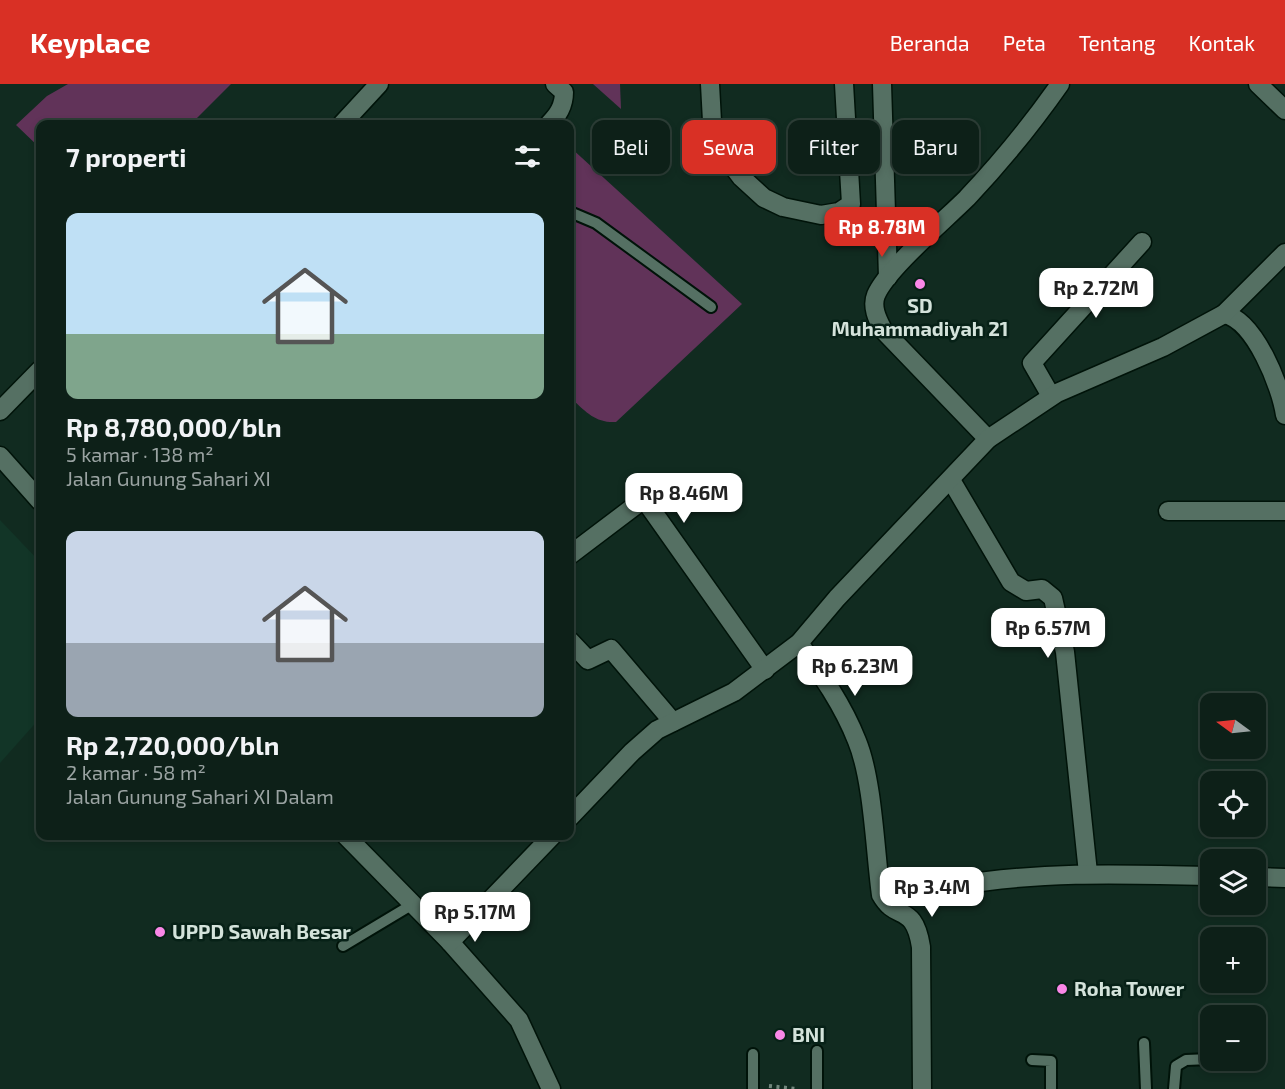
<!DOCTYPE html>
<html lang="id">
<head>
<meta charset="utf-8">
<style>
  :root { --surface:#0d2018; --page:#162821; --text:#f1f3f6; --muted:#9aa3a2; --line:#2d3e37; --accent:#d93025 }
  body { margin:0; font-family:"Exo 2",sans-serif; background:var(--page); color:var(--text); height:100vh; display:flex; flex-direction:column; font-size:22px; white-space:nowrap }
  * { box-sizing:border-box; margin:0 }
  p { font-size:20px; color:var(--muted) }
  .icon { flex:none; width:33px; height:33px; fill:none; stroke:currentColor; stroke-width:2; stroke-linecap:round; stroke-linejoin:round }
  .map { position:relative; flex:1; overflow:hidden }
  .drawer { position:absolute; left:36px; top:36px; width:538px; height:720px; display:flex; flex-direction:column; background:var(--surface); border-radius:12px; box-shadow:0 3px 9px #0003,0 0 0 2px var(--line) }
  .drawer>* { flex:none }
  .guide { position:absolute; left:592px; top:36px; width:570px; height:54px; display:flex; gap:12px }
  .needle { width:39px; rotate:285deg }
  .tools { position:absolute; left:1200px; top:609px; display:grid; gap:12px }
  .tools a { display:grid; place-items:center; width:66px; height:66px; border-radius:12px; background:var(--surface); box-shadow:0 3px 9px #0003,0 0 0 2px var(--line); font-size:30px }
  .price { position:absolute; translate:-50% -51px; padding:0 14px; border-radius:12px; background:#fff; color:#222; font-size:20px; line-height:39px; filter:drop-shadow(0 2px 3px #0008) }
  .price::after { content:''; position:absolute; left:50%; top:36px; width:18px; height:14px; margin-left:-9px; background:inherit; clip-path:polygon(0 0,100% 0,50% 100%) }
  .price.on { background:var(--accent); color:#fff }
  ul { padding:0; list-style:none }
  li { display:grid; align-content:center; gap:12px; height:318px; padding:0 30px }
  li span { display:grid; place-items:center; height:186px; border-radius:12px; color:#555 }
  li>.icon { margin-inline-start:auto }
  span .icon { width:108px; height:108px; fill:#fffc; stroke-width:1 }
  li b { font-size:26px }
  h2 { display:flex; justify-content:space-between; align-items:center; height:72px; padding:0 30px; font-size:26px }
  .pill { padding:0 21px; border-radius:12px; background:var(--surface); box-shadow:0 3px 9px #0003,0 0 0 2px var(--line); font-size:21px; line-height:54px }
  .pill.on { background:var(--accent); color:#fff }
  header { display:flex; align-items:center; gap:36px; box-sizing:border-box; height:84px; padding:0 30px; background:var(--accent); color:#fff }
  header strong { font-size:28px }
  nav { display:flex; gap:33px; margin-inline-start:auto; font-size:21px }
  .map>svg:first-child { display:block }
</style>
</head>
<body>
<header>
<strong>Keyplace</strong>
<nav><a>Beranda</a><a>Peta</a><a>Tentang</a><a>Kontak</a></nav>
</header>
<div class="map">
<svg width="1285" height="1005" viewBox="0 0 1285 1005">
  <rect width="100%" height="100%" fill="#112b20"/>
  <polygon fill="#123527" points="0,436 40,478 40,634 0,679"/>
  <g fill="#613359">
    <polygon points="68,0 231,0 191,40 40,40 40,64 16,41 47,12"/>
    <polygon points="593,0 620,0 621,25"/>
    <path d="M570,63l172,157 -126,118c-20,1 -29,-9 -43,-22l-3,2z"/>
  </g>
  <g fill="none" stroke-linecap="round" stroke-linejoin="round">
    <defs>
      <g id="lane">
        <polyline points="570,128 596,139 711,223"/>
        <polyline points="343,862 413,820"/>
        <polyline points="1144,959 1146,1005"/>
        <polyline points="817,967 817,1005"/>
        <polyline points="1032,976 1051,977 1051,1005"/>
        <polyline points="753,1005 753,970"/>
        <polyline points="1174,1005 1176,982 1186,976 1210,975"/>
      </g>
      <g id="street">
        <polyline points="710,0 713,56 741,93 764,114 783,123 821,131 839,128 851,120 844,0"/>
        <polyline points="882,0 888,193"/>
        <polyline points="1258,0 1285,26"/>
        <polyline points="342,40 379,0"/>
        <path d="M549,40c9,-9 15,-18 15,-32l-9,-8"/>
        <path d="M1224,230c31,6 57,73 61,101"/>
        <polyline points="1051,312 1032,279 1142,158"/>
        <polyline points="0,327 40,286"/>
        <path d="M988,355l-105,-109c-5,-10 -12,-23 -7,-35 11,-26 69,-75 91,-97 34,-36 65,-74 93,-114"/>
        <polyline points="0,372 40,417"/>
        <polyline points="951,396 1011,498 1026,507 1042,505 1053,514 1065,568 1088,789"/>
        <polyline points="1168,427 1285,427"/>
        <polyline points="570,471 644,415 765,586"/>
        <polyline points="570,557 588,576 611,565 673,638"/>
        <path d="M799,559c22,31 44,62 58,98 16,39 18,110 24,154 15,27 33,7 40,52l1,142"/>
        <polyline points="570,733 632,668 657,646 734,608 799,559 837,514 988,355 1057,309 1163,263 1224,230 1285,169"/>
        <polyline points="346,752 450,858 519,936 551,1005"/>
        <polyline points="1256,793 1285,794"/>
        <path d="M888,820c21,-11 43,-14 66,-18 85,-15 171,-12 256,-10"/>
        <polyline points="450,858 552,752"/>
      </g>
    </defs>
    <use href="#lane" stroke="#001309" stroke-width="14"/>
    <use href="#street" stroke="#001309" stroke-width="21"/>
    <polyline stroke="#72877d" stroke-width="4" stroke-dasharray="3 4.5" stroke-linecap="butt" points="769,1002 797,1005"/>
    <use href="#lane" stroke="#557063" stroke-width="10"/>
    <use href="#street" stroke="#557063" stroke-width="18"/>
  </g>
  <g fill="#fa87e7" stroke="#072117" stroke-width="2">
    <circle cx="920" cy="200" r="6"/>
    <circle cx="160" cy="848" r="6"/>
    <circle cx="1062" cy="905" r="6"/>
    <circle cx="780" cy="951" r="6"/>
  </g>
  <g text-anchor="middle" stroke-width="5" stroke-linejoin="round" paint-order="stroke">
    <g font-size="20" font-weight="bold" fill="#d4e3db" stroke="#072117" text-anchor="start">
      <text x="920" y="229" text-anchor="middle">SD<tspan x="920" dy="23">Muhammadiyah 21</tspan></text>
      <text x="172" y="855">UPPD Sawah Besar</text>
      <text x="1074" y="912">Roha Tower</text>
      <text x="792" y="958">BNI</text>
    </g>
  </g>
</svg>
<div class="tools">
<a><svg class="needle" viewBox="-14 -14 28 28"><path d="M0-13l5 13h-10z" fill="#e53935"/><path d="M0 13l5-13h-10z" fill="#9aa3a2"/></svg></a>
<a><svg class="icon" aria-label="locate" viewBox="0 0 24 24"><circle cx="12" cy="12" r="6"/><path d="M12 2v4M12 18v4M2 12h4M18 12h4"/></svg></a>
<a><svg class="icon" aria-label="layers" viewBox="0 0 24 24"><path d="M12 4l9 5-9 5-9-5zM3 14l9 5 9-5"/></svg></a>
<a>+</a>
<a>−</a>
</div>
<b class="price on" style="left:882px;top:174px">Rp 8.78M</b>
<b class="price" style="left:1096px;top:235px">Rp 2.72M</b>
<b class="price" style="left:684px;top:440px">Rp 8.46M</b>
<b class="price" style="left:1048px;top:575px">Rp 6.57M</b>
<b class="price" style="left:855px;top:613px">Rp 6.23M</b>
<b class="price" style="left:932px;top:834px">Rp 3.4M</b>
<b class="price" style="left:475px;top:859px">Rp 5.17M</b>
<div class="guide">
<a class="pill">Beli</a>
<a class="pill on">Sewa</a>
<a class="pill">Filter</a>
<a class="pill">Baru</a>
</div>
<section class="drawer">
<h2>7 properti<svg class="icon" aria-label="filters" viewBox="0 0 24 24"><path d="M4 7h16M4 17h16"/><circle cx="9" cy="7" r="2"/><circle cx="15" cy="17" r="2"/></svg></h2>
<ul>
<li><span style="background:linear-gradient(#bfe0f5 65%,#7fa58c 0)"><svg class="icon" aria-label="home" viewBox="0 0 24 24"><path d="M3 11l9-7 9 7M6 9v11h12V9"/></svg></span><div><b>Rp 8,780,000/bln</b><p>5 kamar · 138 m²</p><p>Jalan Gunung Sahari XI</p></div></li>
<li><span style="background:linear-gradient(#c9d6e8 60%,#9aa5b1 0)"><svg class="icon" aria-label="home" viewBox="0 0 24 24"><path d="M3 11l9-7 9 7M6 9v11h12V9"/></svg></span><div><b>Rp 2,720,000/bln</b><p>2 kamar · 58 m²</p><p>Jalan Gunung Sahari XI Dalam</p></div></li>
</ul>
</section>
</div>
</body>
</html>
